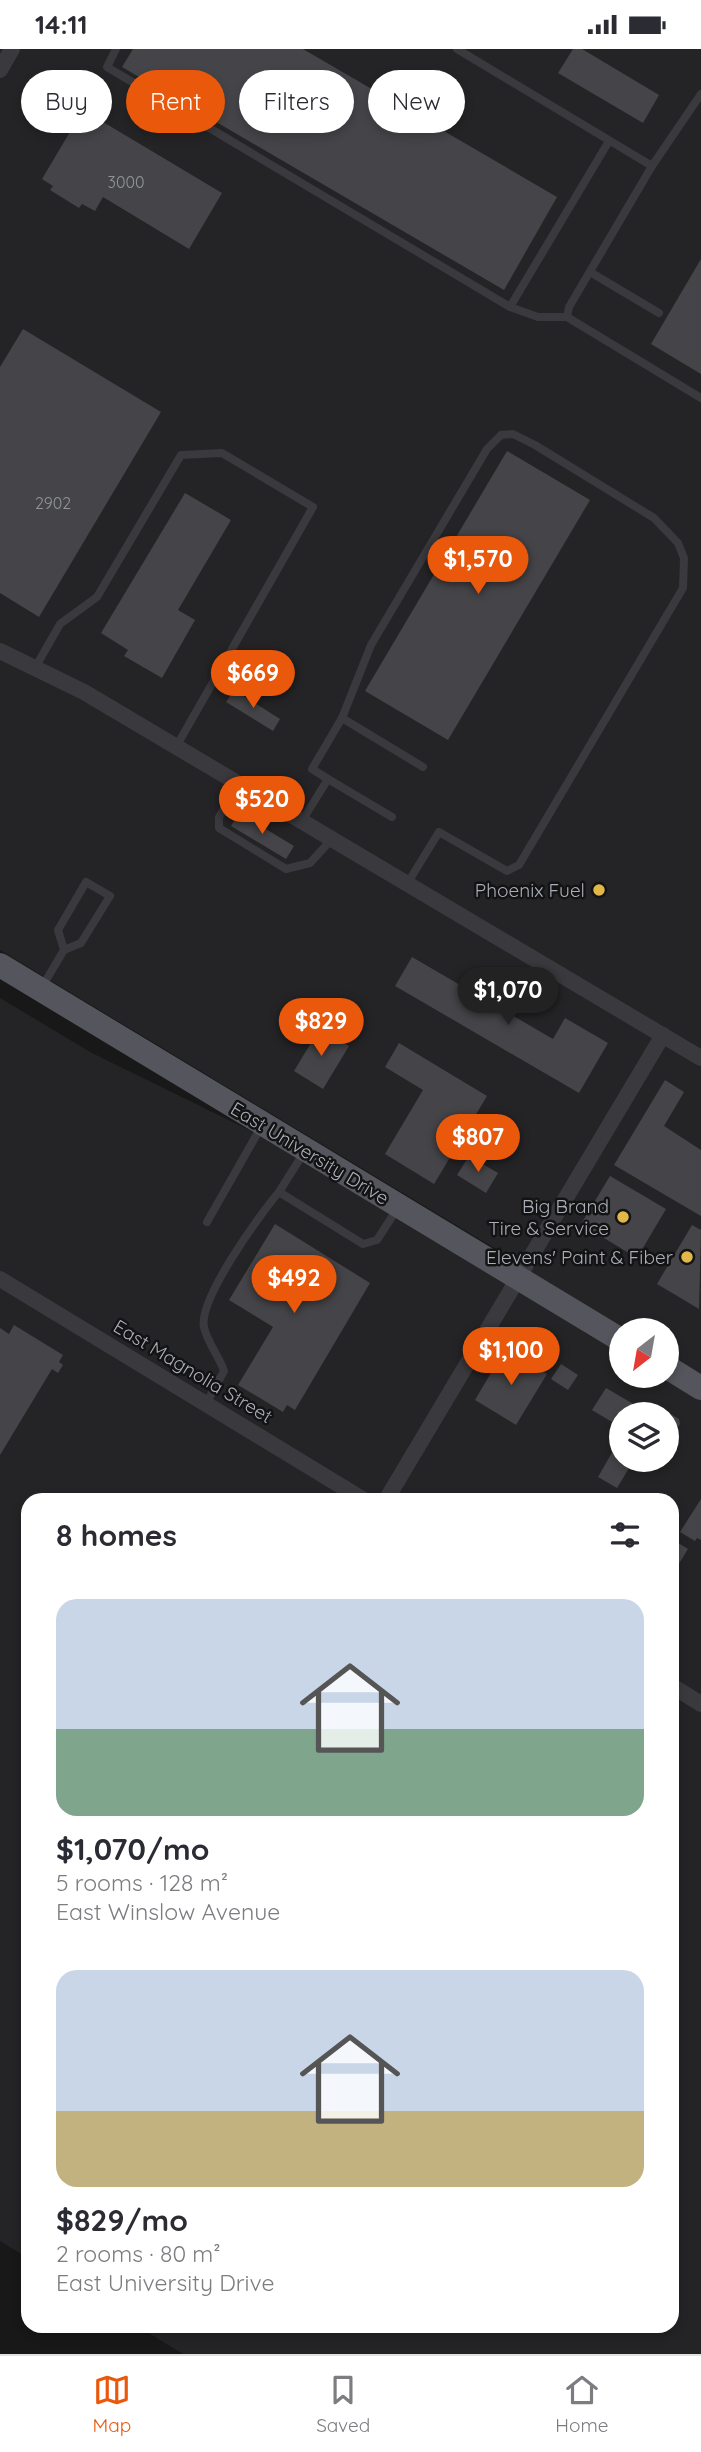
<!DOCTYPE html>
<html lang="en">
<head>
<meta charset="utf-8">
<style>
  :root { --surface:#fff; --page:#f7f7f7; --text:#2b2b33; --muted:#7c7c81; --line:#e1e1e2; --accent:#ea580c }
  body { margin:0; font-family:Quicksand,sans-serif; background:var(--page); color:var(--text); height:100vh; display:flex; flex-direction:column; font-size:26px; white-space:nowrap }
  * { box-sizing:border-box; margin:0 }
  p { font-size:23px; color:var(--muted) }
  .icon { flex:none; width:38px; height:38px; fill:none; stroke:currentColor; stroke-width:2; stroke-linecap:round; stroke-linejoin:round }
  .map { position:relative; flex:1; overflow:hidden }
  .drawer { position:absolute; left:21px; top:1444px; width:658px; height:840px; display:flex; flex-direction:column; background:var(--surface); border-radius:21px; box-shadow:0 4px 10px #0003 }
  .drawer>* { flex:none }
  .guide { position:absolute; left:21px; top:21px; width:660px; height:63px; display:flex; gap:14px }
  .needle { width:46px; rotate:211deg }
  .fabs { position:absolute; left:609px; top:1269px; display:grid; gap:14px }
  .fabs a { display:grid; place-items:center; width:70px; height:70px; border-radius:50%; background:var(--surface); box-shadow:0 4px 10px #0003; font-size:35px }
  .price { position:absolute; translate:-50% -60px; padding:0 16px; border-radius:24px; background:var(--accent); color:#fff; font-size:23px; line-height:46px; filter:drop-shadow(0 2px 4px #0008) }
  .price::after { content:''; position:absolute; left:50%; top:42px; width:21px; height:16px; margin-left:-10px; background:inherit; clip-path:polygon(0 0,100% 0,50% 100%) }
  .price.selected { background:#222; color:#fff }
  ul { padding:0; list-style:none }
  li { display:grid; align-content:center; gap:14px; height:371px; padding:0 35px }
  li span { display:grid; place-items:center; height:217px; border-radius:21px; color:#555 }
  li>.icon { margin-inline-start:auto }
  span .icon { width:126px; height:126px; fill:#fffc; stroke-width:1 }
  li b { font-size:30px }
  h2 { display:flex; justify-content:space-between; align-items:center; height:84px; padding:0 35px; font-size:30px }
  .pill { padding:0 24px; border-radius:32px; background:var(--surface); box-shadow:0 4px 10px #0003; font-size:24px; line-height:63px }
  .pill.selected { background:var(--accent); color:#fff }
  .status { display:flex; justify-content:space-between; align-items:center; height:49px; padding:0 35px; background:var(--surface); direction:ltr }
  .status svg { height:19px; fill:currentColor }
  .menu { display:flex; justify-content:space-around; align-items:center; height:98px; border-top:2px solid var(--line); background:var(--surface); font-size:19px; color:var(--muted) }
  .menu a { display:grid; justify-items:center; gap:4px }
  .menu .selected { color:var(--accent) }
  .map>svg:first-child { display:block }
</style>
</head>
<body>
<div class="status"><b>14:11</b><svg viewBox="0 0 49 12"><path d="M0 12V9h3v3zM5 12V6h3v6zM10 12V3h3v9zM15 12V0h3v12zM26 1h20v11H26zM47 4h2v5h-2z"/></svg></div>
<div class="map">
<svg width="701" height="2305" viewBox="0 0 701 2305">
  <rect width="100%" height="100%" fill="#181819"/>
  <path fill="#242426" fill-rule="evenodd" d="M0,0h701v2305h-518l-46,-28h535v-826h-644v758l-28,-17v-1243l90,54 424,208 -514,-310zM621,1281h46v45h-46zM621,1365h46v45h-46z"/>
  <g fill="#454549">
    <polygon points="133,0 303,0 557,148 504,241 122,18"/>
    <polygon points="573,0 582,0 659,46 643,74 558,24"/>
    <polygon points="83,61 222,144 189,200 103,148 95,162 82,155 79,159 50,141 53,137 42,130"/>
    <polygon points="701,210 701,325 651,295"/>
    <polygon points="23,280 161,363 39,568 0,544 0,318"/>
    <polygon points="507,402 590,451 448,691 365,642"/>
    <polygon points="185,444 231,471 178,561 195,571 162,629 124,607 128,601 101,584"/>
    <polygon points="234,641 280,670 273,682 226,653"/>
    <polygon points="239,764 294,797 286,810 231,777"/>
    <polygon points="412,908 553,990 565,969 608,994 579,1044 395,937"/>
    <polygon points="320,979 349,997 323,1040 294,1022"/>
    <polygon points="399,994 487,1047 434,1135 385,1105 423,1041 385,1018"/>
    <polygon points="665,1031 684,1043 664,1077 701,1101 701,1167 614,1116"/>
    <polygon points="469,1107 498,1124 486,1144 457,1126"/>
    <polygon points="610,1127 666,1160 637,1209 581,1175"/>
    <polygon points="275,1175 370,1234 295,1361 287,1356 283,1363 238,1336 273,1278 229,1251"/>
    <polygon points="692,1176 701,1181 699,1260 657,1235"/>
    <polygon points="14,1276 63,1306 59,1313 63,1316 58,1324 52,1320 0,1406 0,1279 9,1285"/>
    <polygon points="505,1300 547,1325 516,1376 475,1351"/>
    <polygon points="561,1315 578,1326 568,1341 551,1330"/>
    <polygon points="606,1339 635,1356 629,1365 621,1365 621,1369 616,1366 612,1373 592,1361"/>
    <polygon points="669,1364 679,1370 680,1375 667,1396"/>
    <polygon points="614,1400 621,1404 621,1410 634,1411 617,1439 598,1428"/>
    <polygon points="701,1450 701,1491 697,1489 695,1492 680,1483"/>
    <polygon points="672,1490 688,1500 672,1526"/>
  </g>
  <g fill="none" stroke-linecap="round" stroke-linejoin="round">
    <g stroke="#39393e" stroke-width="8">
      <polyline points="116,0 107,18 510,258 538,268 567,268"/>
      <polyline points="457,0 652,117 701,45"/>
      <polyline points="652,117 569,258 567,268 701,349"/>
      <polyline points="590,223 659,264"/>
      <polyline points="510,258 609,92"/>
      <polyline points="35,619 60,575 97,548 181,406 222,404 313,458 176,698"/>
      <polyline points="342,669 371,596 487,400 501,386 513,385 535,396 654,469 678,494 684,509 683,539 519,816 507,822 439,783 407,835"/>
      <polyline points="328,730 312,720 342,669 423,718"/>
      <polyline points="239,735 219,768 219,779 286,820 310,814 332,790"/>
      <polyline points="302,772 328,730 392,768"/>
      <polyline points="42,938 64,901 81,894 110,847 86,833 58,881 64,901"/>
      <polyline points="303,1105 279,1143 363,1195 377,1191 397,1160"/>
      <polyline points="207,1173 261,1078"/>
      <path d="M206,1355l18,-33c-5,-15 -17,-29 -20,-44 -6,-27 56,-113 75,-135"/>
    </g>
    <g stroke="#39393e" stroke-width="16">
      <polyline points="0,21 12,0"/>
      <polyline points="0,602 84,643 701,1009"/>
      <polyline points="0,1230 364,1451"/>
      <polyline points="386,1451 663,986"/>
      <polyline points="672,1637 701,1655"/>
    </g>
    <g stroke="#55565d" stroke-width="24">
      <polyline points="0,916 621,1291"/>
      <polyline points="667,1318 701,1339"/>
    </g>
  </g>
  <g fill="#e1b848" stroke="#131314" stroke-width="2.5">
    <circle cx="599" cy="841" r="7"/>
    <circle cx="623" cy="1168" r="7"/>
    <circle cx="687" cy="1208" r="7"/>
  </g>
  <g text-anchor="middle" stroke-width="5" stroke-linejoin="round" paint-order="stroke">
    <g font-size="16" fill="#92949c">
      <text x="126" y="139">3000</text>
      <text x="53" y="460">2902</text>
    </g>
    <g font-size="19" fill="#abaeb8" stroke="#131314" text-anchor="end">
      <text x="585" y="848">Phoenix Fuel</text>
      <text x="609" y="1164">Big Brand<tspan x="609" dy="22">Tire &amp; Service</tspan></text>
      <text x="673" y="1215">Elevens' Paint &amp; Fiber</text>
    </g>
    <g font-size="19" fill="#abaeb8" stroke="#131314">
      <text transform="translate(310 1104) rotate(31)" y="7">East University Drive</text>
      <text transform="translate(193 1322) rotate(31)" y="7">East Magnolia Street</text>
    </g>
  </g>
</svg>
<div class="fabs">
<a><svg class="needle" viewBox="-14 -14 28 28"><path d="M0-13l5 13h-10z" fill="#e53935"/><path d="M0 13l5-13h-10z" fill="#7c7c81"/></svg></a>
<a><svg class="icon" aria-label="layers" viewBox="0 0 24 24"><path d="M12 4l9 5-9 5-9-5zM3 14l9 5 9-5"/></svg></a>
</div>
<b class="price" style="left:478px;top:547px">$1,570</b>
<b class="price" style="left:253px;top:661px">$669</b>
<b class="price" style="left:262px;top:787px">$520</b>
<b class="price selected" style="left:508px;top:978px">$1,070</b>
<b class="price" style="left:321px;top:1009px">$829</b>
<b class="price" style="left:478px;top:1125px">$807</b>
<b class="price" style="left:294px;top:1266px">$492</b>
<b class="price" style="left:511px;top:1338px">$1,100</b>
<div class="guide">
<a class="pill">Buy</a>
<a class="pill selected">Rent</a>
<a class="pill">Filters</a>
<a class="pill">New</a>
</div>
<section class="drawer">
<h2>8 homes<svg class="icon" aria-label="filters" viewBox="0 0 24 24"><path d="M4 7h16M4 17h16"/><circle cx="9" cy="7" r="2"/><circle cx="15" cy="17" r="2"/></svg></h2>
<ul>
<li><span style="background:linear-gradient(#c9d6e8 60%,#7fa58c 0)"><svg class="icon" aria-label="home" viewBox="0 0 24 24"><path d="M3 11l9-7 9 7M6 9v11h12V9"/></svg></span><div><b>$1,070/mo</b><p>5 rooms · 128 m²</p><p>East Winslow Avenue</p></div></li>
<li><span style="background:linear-gradient(#c9d6e8 65%,#c2b280 0)"><svg class="icon" aria-label="home" viewBox="0 0 24 24"><path d="M3 11l9-7 9 7M6 9v11h12V9"/></svg></span><div><b>$829/mo</b><p>2 rooms · 80 m²</p><p>East University Drive</p></div></li>
</ul>
</section>
</div>
<nav class="menu">
<a class="selected"><svg class="icon" aria-label="map" viewBox="0 0 24 24"><path d="M3 6l6-2 6 2 6-2v14l-6 2-6-2-6 2zM9 4v14M15 6v14"/></svg>Map</a>
<a><svg class="icon" aria-label="saved" viewBox="0 0 24 24"><path d="M7 4h10v16l-5-4-5 4z"/></svg>Saved</a>
<a><svg class="icon" aria-label="home" viewBox="0 0 24 24"><path d="M3 11l9-7 9 7M6 9v11h12V9"/></svg>Home</a>
</nav>
</body>
</html>
